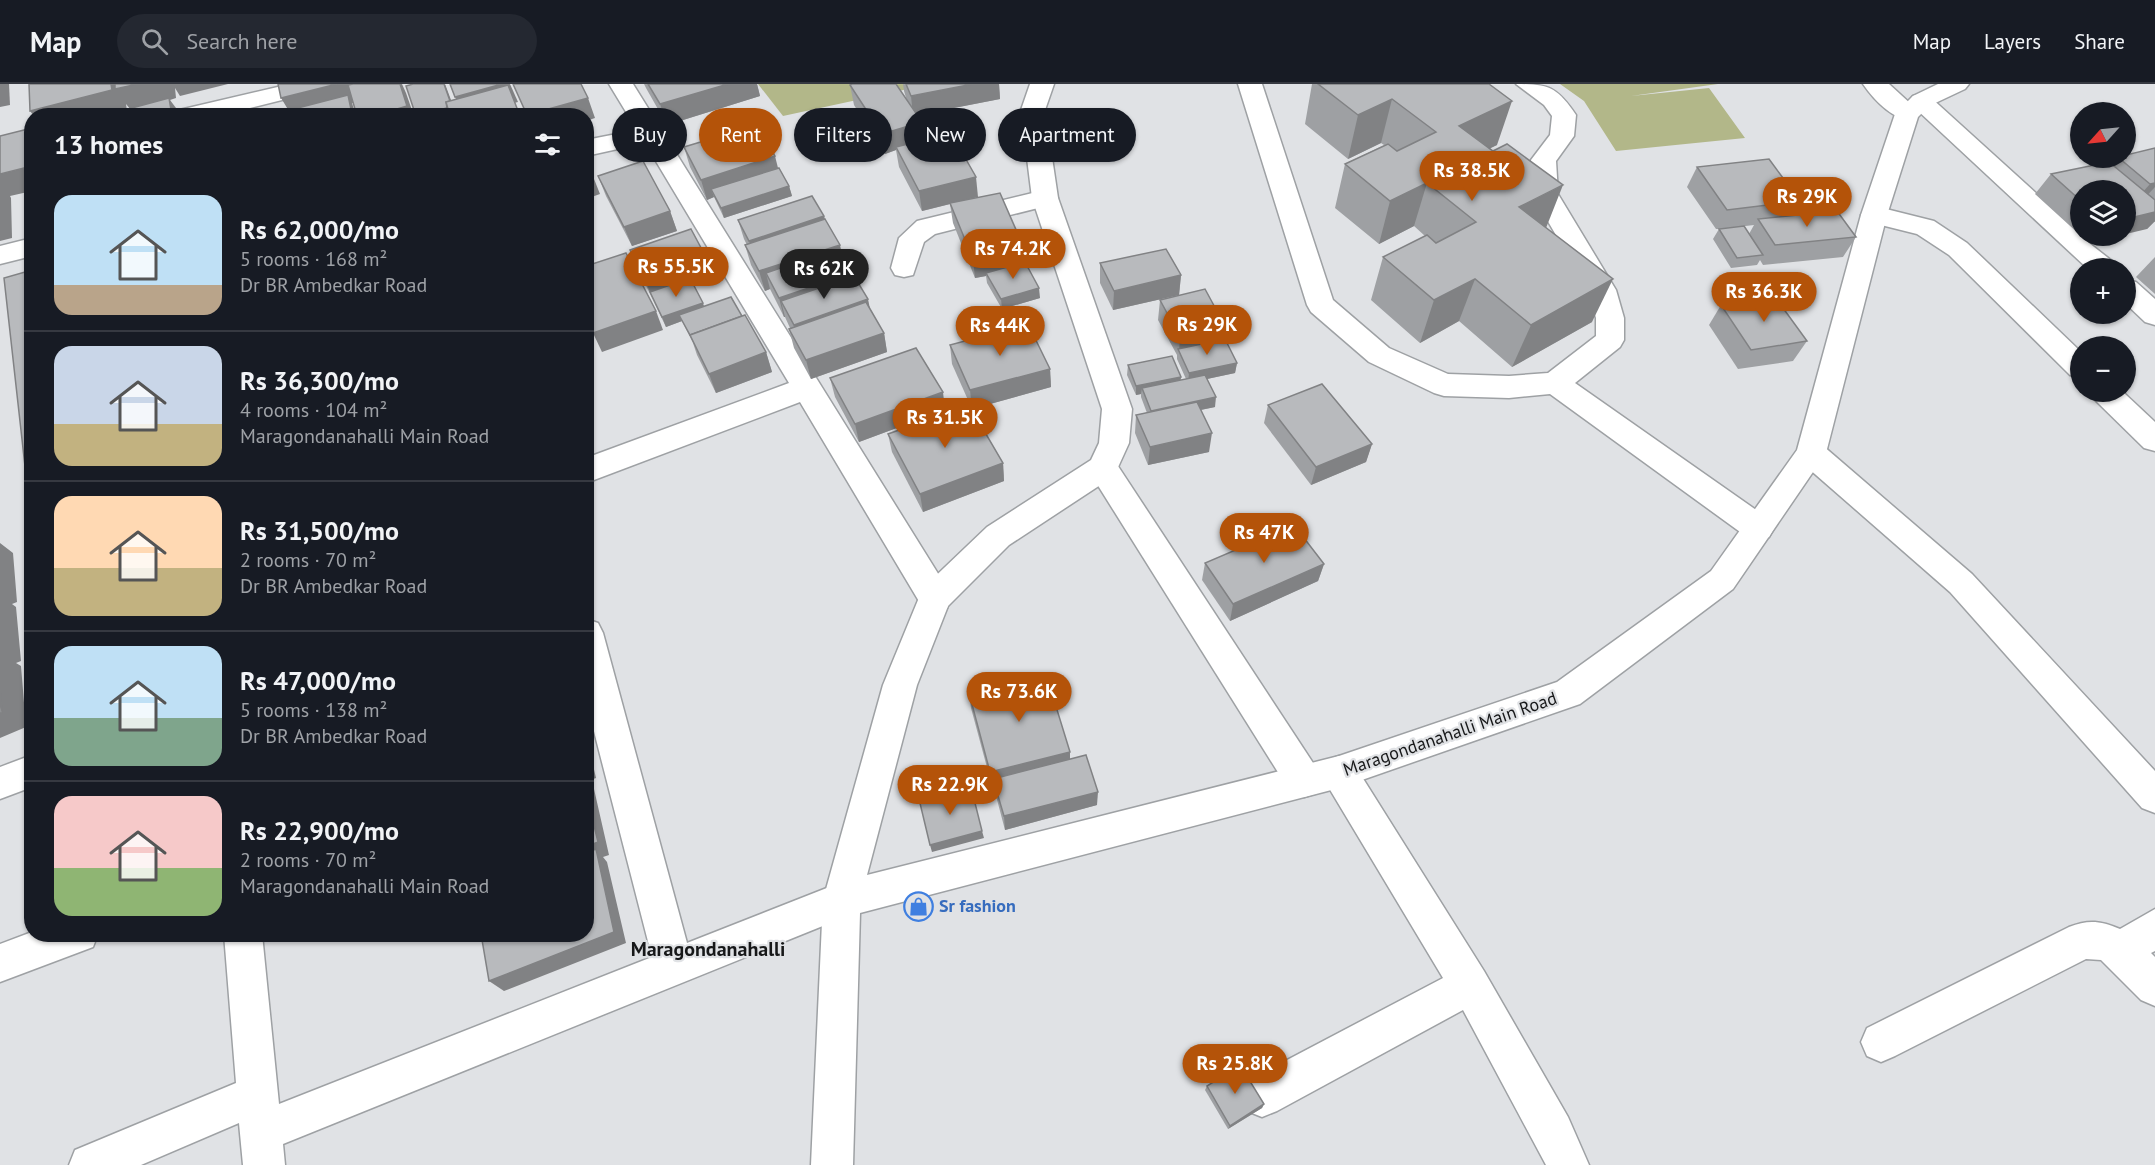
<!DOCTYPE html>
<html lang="en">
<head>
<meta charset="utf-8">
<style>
  :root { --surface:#171b24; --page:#242831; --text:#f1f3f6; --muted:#9ea1a6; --line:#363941; --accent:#b45309 }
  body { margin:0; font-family:"PT Sans",sans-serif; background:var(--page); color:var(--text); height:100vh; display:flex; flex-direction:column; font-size:22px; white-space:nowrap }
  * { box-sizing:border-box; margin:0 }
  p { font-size:20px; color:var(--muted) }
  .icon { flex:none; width:33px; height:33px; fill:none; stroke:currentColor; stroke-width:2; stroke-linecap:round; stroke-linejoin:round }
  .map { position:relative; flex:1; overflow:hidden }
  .panel { position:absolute; left:24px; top:24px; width:570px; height:834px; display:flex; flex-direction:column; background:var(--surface); border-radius:24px; box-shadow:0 2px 4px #0004 }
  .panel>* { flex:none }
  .hud { position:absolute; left:612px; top:24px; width:570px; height:54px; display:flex; gap:12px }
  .needle { width:39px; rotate:243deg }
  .tools { position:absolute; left:2070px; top:18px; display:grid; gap:12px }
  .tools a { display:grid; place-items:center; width:66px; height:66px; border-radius:50%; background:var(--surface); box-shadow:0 2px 4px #0004; font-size:30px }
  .price { position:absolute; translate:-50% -51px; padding:0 14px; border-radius:21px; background:var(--accent); color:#fff; font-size:20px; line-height:39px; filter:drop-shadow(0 2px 3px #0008) }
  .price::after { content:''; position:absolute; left:50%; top:36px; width:18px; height:14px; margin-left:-9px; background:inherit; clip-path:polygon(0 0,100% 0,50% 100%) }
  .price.on { background:#222; color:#fff }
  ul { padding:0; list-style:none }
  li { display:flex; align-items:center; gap:18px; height:150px; padding:0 30px }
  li+li { border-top:2px solid var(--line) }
  li span { display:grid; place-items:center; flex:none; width:168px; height:120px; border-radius:18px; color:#555 }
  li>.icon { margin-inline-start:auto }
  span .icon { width:72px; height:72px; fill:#fffc; stroke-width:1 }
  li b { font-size:26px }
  h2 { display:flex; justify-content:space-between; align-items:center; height:72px; padding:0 30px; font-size:26px }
  .pill { padding:0 21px; border-radius:27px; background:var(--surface); box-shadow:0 2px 4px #0004; font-size:21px; line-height:54px }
  .pill.on { background:var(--accent); color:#fff }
  header { display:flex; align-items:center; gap:36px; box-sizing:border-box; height:84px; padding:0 30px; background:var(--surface); border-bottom:2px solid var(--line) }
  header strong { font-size:28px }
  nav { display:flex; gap:33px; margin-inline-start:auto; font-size:21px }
  .search { width:420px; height:54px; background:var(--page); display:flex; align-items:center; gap:15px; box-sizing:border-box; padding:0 21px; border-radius:33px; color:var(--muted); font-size:22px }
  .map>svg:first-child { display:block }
</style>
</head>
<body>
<header>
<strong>Map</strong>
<div class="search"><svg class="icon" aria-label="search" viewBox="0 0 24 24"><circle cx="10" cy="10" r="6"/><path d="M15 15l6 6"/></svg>Search here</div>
<nav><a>Map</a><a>Layers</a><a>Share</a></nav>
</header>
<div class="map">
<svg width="2155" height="1081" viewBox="0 0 2155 1081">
  <rect width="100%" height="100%" fill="#e0e2e5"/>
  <g fill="#b2b789">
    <polygon points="758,0 931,0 783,32"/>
    <polygon points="1560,0 1718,0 1631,12 1709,4 1745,54 1616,67 1584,17"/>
  </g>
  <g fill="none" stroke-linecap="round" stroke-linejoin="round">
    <defs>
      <g id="street">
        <polygon points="609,0 633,0 947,504 951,514 947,524 935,528 923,524 800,318 586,399 586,374 789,299 645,59 586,72 586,56 637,46"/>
        <path d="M1238,0h24l71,216 56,48 59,26 61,2 39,-3 48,-37v-18l-8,-28 -56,-96 -1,-34 19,-25 2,-19 -8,-11 -28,-21c33,0 41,3 60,31l-2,21 -18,25 2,33 58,96 8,28v22l-4,7 -45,36 194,136 5,9 -5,9 -11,4 -11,-4 -197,-143 -41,4 -65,-2 -10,-3 -65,-31 -58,-50 -4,-7z"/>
        <path d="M1863,0h26l23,21 -3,-4 4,-5 8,-2 8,2 151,137v3l32,25 4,7h-29l-171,-159 3,5 -3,5c-20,5 -42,-19 -53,-35z"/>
        <polygon points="282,2 290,4 294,9 290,14 218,32 172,32 175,27"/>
        <polygon points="1045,106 1054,108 1058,114 1054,120 935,150 924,158 913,191 904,193 895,191 891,184 899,154 917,137"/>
        <polygon points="1874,122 1934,137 1967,159 2080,267 2080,294 2070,291 1949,171 1917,150 1865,137 1861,131 1865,125"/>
        <polygon points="32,154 32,172 0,180 0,162"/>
        <polygon points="2126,196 2136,198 2155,215 2155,241 2145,238 2126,220"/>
        <polygon points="2091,308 2123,308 2155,338 2155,367 2144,364 2095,316"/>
        <polygon points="1811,357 1822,361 1972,490 2155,687 2155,729 2142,724 1950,508 1800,377 1796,369 1800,361"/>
        <polygon points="1103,372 1114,376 1317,685 1322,697 1317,709 1304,713 1291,709 1092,392 1088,384 1092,376"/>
        <polygon points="586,535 598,539 603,549 687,859 842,798 855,803 861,816 855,829 283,1060 285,1081 243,1081 239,1039 141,1081 69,1081 75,1066 236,999 224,850 262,850 279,1020 652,873 586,616"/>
        <polygon points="32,671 32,703 0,715 0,683"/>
        <polygon points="1339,672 1352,677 1484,887 1568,1033 1589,1081 1546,1081 1463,926 1277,1027 1262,1033 1247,1027 1241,1012 1247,997 1443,894 1326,699 1321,688 1326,677"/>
        <path d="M2155,825v42l-4,2 4,4v49l-14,-6 -40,-40 -15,-1 -191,97 -14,6 -14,-6 -6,-14 6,-14 202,-101c20,-8 32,-6 51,2z"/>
        <polygon points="32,848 32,850 98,850 93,863 0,898 0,860"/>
      </g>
      <polygon id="secondary" points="1030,0 1054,0 1045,26 1058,114 1132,325 1129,359 1114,392 1009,461 948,522 917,601 867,791 1339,672 1557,598 1711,487 1797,366 1861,131 1895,30 1913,12 1938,0 1969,0 1965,5 1929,22 1918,33 1887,131 1826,369 1733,505 1580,620 1339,704 860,829 853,1081 811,1081 823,816 883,601 923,504 987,443 1091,376 1099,359 1102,325 1032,114 1021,26"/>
    </defs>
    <use href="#street" stroke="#9ea1a4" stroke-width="3"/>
    <use href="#secondary" stroke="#9ea1a4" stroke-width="3"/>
    <use href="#street" fill="#fff" fill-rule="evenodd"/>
    <use href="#secondary" fill="#fff" fill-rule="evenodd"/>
  </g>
  <g fill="#9ea0a3" fill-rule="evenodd">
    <polygon points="644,0 757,0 760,12 667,41 646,4"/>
    <polygon points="903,0 999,0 1000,15 917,31 924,55 978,113 967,115 1024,164 1025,178 1040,214 1002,225 987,199 986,192 975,194 953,139 950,120 922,127 899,83 896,66 885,70 854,21 850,1 907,17 904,7"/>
    <polygon points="1312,0 1489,0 1497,61 1490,64 1546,143 1592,238 1512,283 1459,237 1420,259 1371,216 1383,173 1425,152 1414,142 1379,160 1335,124 1345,80 1384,61 1381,59 1348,75 1305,40"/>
    <polygon points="684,63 778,84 789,102 792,112 724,134 714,113 707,116 690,83"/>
    <polygon points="2155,64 2155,138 2154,138 2147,145 2080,106 2080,151 2035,110 2051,90 2111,80 2116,74 2126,74"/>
    <path d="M1697,83l103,34 -9,15 65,21 -13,20 -80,8 -3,-5 -3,5 -26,3 -18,-29 6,-10h-3l-29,-42zM1754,141l-5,9 -12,-7z"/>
    <polygon points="598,92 670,127 677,147 632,162 606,112"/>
    <polygon points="824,132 825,136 841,168 853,189 871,227 884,249 887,268 811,295 794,264 789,245 790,244 785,233 784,233 770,205 765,207 751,181 745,161 747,161 744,155 738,136"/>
    <polygon points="2081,152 2121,152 2089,159"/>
    <polygon points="630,166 707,175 713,194 694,201 704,223 742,232 766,268 772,288 716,309 697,271 693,259 682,237 666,243 638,185"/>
    <polygon points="2155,173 2155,210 2136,193"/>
    <polygon points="1100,179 1181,191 1179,211 1113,226 1100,199"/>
    <polygon points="1160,216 1225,242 1224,255 1237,279 1235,289 1207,295 1215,323 1201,326 1209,368 1148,381 1135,349 1136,331 1147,329 1141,313 1141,310 1136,311 1127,291 1128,281 1181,293 1180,296 1186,295 1177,275 1177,271 1158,236"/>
    <polygon points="1721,221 1807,257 1793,277 1738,285 1709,241"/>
    <polygon points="950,261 1050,285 1051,303 972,325 952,280"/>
    <polygon points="830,294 945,326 859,358 835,313"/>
    <polygon points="1268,321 1372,360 1366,378 1311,401 1264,339"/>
    <polygon points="888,350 1003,379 1004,397 923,428 892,368"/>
    <polygon points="1205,479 1324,480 1318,497 1230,537 1202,496"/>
    <polygon points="969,609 1070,675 1097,721 1005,746 995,708 994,701 992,702 971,624"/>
    <polygon points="1207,1002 1264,1020 1262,1024 1228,1045 1205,1006"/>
  </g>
  <g fill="#818284">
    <polygon points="0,0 9,0 10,21 0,23"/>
    <polygon points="111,0 228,0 180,12 175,4 176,14 170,16 182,32 172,32 131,26 126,20 127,27 119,32 34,32 30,27"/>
    <polygon points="337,0 353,0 358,18 352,19 356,32 292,32 281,14"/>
    <polygon points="400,0 402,0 406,9 414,32 374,32"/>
    <polygon points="444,0 445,0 457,32 418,32"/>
    <polygon points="502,0 510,0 518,18 464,32 455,13"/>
    <polygon points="728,0 757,0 760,12 667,41 660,20"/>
    <polygon points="973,0 999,0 1000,15 913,32 911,12"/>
    <polygon points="588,14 595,34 586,37 586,32 527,31"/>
    <polygon points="1392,15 1381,59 1348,75 1358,31"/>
    <polygon points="1512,17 1497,61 1446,86 1459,42"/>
    <polygon points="922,38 924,58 896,63 896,66 885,70 882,50"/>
    <polygon points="775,72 780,92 711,105 714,113 707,116 701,96"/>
    <polygon points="32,82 32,107 10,112 11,114 12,154 0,157 0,90"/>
    <polygon points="592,90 600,110 586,115 586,92"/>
    <polygon points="976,93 978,113 922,127 919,107"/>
    <polygon points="1427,99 1414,142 1379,160 1390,117"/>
    <polygon points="2155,99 2155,103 2141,118 2132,120 2150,100"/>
    <polygon points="1563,101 1546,144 1519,123"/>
    <polygon points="789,102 792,112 724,134 721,124"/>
    <polygon points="670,127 677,147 632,162 624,143"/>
    <polygon points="2155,128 2155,137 2147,145 2126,150 2126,135"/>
    <polygon points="824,132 829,152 755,176 749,157"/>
    <polygon points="2096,152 2121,152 2089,159"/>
    <polygon points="840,161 844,180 766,189 770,205 765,207 759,187"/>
    <polygon points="1024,164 1025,184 986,189 986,192 975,194 973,175"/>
    <polygon points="707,175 713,194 654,215 650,208 653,215 645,196"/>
    <polygon points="853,189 857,208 781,217 785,233 784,233 779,214"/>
    <polygon points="1181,191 1179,211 1113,226 1114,207"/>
    <polygon points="1475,195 1459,237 1420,259 1434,216"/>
    <polygon points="1613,195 1592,238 1512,283 1531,241"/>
    <polygon points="1039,204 1040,214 1002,225 1001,215"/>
    <polygon points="868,215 872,235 799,260 794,241"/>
    <polygon points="703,219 706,229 679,231 682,237 666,243 662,233"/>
    <polygon points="656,227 663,246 602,268 593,249"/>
    <polygon points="1225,242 1223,261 1179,267 1180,253"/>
    <polygon points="884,249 887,268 811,295 806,276"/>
    <polygon points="766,268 772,288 716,309 709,290"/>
    <polygon points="1237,279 1235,289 1188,299 1189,289"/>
    <polygon points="1050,285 1051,303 972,325 970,306"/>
    <polygon points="1181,293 1180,302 1142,304 1141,310 1136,311 1136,302"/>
    <polygon points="943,308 945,326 859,358 855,340"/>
    <polygon points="1216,313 1215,323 1150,336 1151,327"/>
    <polygon points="1212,349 1209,368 1148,381 1150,363"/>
    <polygon points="1372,360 1366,378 1311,401 1316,383"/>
    <polygon points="1003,379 1004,397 923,428 920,410"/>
    <polygon points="0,459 13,469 17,518 12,520 16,523 21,577 16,579 21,582 26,643 0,654"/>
    <polygon points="1324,480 1318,497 1230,537 1233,520"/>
    <polygon points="586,651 596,694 588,697 594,705 609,771 603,773 607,778 626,859 504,907 489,897 586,780"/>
    <polygon points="1070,668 1070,682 993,695 994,701 992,702 990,688"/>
    <polygon points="1098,708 1097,721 1005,746 1004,732"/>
    <polygon points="982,747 984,754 932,768 930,761"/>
    <polygon points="1264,1020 1262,1024 1228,1045 1230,1042"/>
  </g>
  <g fill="#b8babd" stroke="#818284" stroke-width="1.5">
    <polygon points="29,0 111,0 112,6 30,27"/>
    <polygon points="115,0 138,0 115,5"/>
    <polygon points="278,0 337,0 281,14"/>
    <polygon points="353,0 400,0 407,22 374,32 357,32 348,1"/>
    <polygon points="413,0 444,0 450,17 446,18 447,24 416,32 406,2"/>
    <polygon points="450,0 502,0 455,13"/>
    <polygon points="513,0 581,0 588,14 527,31"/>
    <polygon points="648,0 728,0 660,20"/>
    <polygon points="852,0 896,0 922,38 882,50 850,1"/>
    <polygon points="906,0 973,0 911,12"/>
    <polygon points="1318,0 1489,0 1512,17 1459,42 1493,67 1507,60 1563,101 1519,123 1613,195 1531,241 1475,195 1434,216 1383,173 1427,151 1436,159 1476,138 1427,99 1390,117 1345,80 1388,60 1397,67 1436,48 1392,15 1358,31"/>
    <polygon points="508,1 520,32 450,32 446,18"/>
    <polygon points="348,11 352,30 346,32 287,32 286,27"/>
    <polygon points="169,14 172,32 117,32 117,28"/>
    <polygon points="114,25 115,32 90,32"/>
    <polygon points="441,28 442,32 428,32"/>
    <polygon points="757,41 775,72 701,96 684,63"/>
    <polygon points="32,44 32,82 0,90 0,52"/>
    <polygon points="951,49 976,93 919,107 896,63"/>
    <polygon points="2155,64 2155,99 2150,100 2119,74 2126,74 2126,71"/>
    <polygon points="1769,75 1800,117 1727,126 1697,83"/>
    <polygon points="643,77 670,127 624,143 598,92"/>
    <polygon points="2109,78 2155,116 2155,128 2126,135 2126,106 2080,106 2080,116 2051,90"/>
    <polygon points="586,79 592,90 586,92"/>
    <polygon points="779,84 789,102 721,124 711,105"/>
    <polygon points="1000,109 1024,164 973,175 950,119"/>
    <polygon points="812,112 824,132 749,157 738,136"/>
    <polygon points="1837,127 1856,153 1775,161 1758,135"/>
    <polygon points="825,135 840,161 759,187 745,161"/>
    <polygon points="1744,142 1763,171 1737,174 1719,145"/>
    <polygon points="691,145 707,175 645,196 630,166"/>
    <polygon points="839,164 853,189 779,214 766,189"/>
    <polygon points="1166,165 1181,191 1114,207 1100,179"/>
    <polygon points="626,169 656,227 593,249 586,234 586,182"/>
    <polygon points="1025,178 1039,204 1001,215 986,189"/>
    <polygon points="32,186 32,445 4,194"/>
    <polygon points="854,192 868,215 794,241 781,217"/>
    <polygon points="690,194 703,219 662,233 650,208"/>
    <polygon points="1205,205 1225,242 1180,253 1160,216"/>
    <polygon points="731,213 742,232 690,251 679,231"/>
    <polygon points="1775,213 1807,257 1751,266 1721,221"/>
    <polygon points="866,218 884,249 806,276 789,245"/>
    <polygon points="745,231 766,268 709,290 690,251"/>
    <polygon points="1028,240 1050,285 970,306 950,261"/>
    <polygon points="1225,255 1237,279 1189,289 1178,265"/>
    <polygon points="916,264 943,308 855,340 830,294"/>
    <polygon points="1172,272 1181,293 1136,302 1128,281"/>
    <polygon points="1205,291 1216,313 1151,327 1142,304"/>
    <polygon points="1322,300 1372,360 1316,383 1268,321"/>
    <polygon points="1197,318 1212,349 1150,363 1136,331"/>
    <polygon points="969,321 1003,379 920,410 888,350"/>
    <polygon points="1294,441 1324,480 1233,520 1205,479"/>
    <polygon points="1046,590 1070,668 990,688 969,609"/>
    <polygon points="0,605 2,629 0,629"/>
    <polygon points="1086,671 1098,708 1004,732 993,695"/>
    <polygon points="971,703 982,747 930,761 919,715"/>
    <polygon points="586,709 598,758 586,763"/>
    <polygon points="596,765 614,848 489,897 481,850 586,850 586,769"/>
    <polygon points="1240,981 1264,1020 1230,1042 1207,1002"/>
  </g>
  <defs>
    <symbol id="shop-ring" viewBox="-11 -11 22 22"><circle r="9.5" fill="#e0e2e5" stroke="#3f7fe0" stroke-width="1.5"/><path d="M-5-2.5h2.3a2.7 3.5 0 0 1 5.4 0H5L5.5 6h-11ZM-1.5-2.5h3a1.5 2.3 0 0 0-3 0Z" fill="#3f7fe0"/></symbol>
  </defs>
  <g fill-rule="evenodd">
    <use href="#shop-ring" x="902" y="806" width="33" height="33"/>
  </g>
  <g text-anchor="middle" stroke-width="4.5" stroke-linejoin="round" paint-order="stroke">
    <g font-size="18" fill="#171819" stroke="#e0e2e5">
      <text transform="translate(1450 650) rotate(-19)" y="6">Maragondanahalli Main Road</text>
    </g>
    <g font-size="18" font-weight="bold" fill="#366cbe" stroke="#e0e2e5" text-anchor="start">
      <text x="939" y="828">Sr fashion</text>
    </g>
    <g font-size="20" font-weight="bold" fill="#171819" stroke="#e0e2e5">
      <text x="708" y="872">Maragondanahalli</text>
    </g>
  </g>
</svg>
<div class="tools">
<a><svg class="needle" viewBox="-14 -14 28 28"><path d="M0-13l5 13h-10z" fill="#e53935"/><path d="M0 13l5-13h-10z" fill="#9ea1a6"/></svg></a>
<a><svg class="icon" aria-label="layers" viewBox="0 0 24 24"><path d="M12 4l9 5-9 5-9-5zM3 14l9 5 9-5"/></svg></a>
<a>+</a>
<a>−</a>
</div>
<b class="price" style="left:1472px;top:118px">Rs 38.5K</b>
<b class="price" style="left:1807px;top:144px">Rs 29K</b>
<b class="price" style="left:1013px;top:196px">Rs 74.2K</b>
<b class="price" style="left:676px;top:214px">Rs 55.5K</b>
<b class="price on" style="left:824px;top:216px">Rs 62K</b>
<b class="price" style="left:1764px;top:239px">Rs 36.3K</b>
<b class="price" style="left:1207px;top:272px">Rs 29K</b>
<b class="price" style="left:1000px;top:273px">Rs 44K</b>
<b class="price" style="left:945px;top:365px">Rs 31.5K</b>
<b class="price" style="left:1264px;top:480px">Rs 47K</b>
<b class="price" style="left:1019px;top:639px">Rs 73.6K</b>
<b class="price" style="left:950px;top:732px">Rs 22.9K</b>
<b class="price" style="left:1235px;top:1011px">Rs 25.8K</b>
<div class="hud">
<a class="pill">Buy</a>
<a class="pill on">Rent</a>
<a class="pill">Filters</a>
<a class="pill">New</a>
<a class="pill">Apartment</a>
</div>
<section class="panel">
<h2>13 homes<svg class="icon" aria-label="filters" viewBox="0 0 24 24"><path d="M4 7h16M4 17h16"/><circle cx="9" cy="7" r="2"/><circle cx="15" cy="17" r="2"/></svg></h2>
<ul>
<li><span style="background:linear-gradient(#bfe0f5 75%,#b9a48a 0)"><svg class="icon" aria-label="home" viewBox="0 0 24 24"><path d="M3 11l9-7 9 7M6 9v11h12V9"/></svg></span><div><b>Rs 62,000/mo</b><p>5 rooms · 168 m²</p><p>Dr BR Ambedkar Road</p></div></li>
<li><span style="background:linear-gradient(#c9d6e8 65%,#c2b280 0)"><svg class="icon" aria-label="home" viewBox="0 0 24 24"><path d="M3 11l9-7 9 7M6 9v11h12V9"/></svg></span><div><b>Rs 36,300/mo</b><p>4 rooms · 104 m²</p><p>Maragondanahalli Main Road</p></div></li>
<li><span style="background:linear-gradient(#ffd9b3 60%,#c2b280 0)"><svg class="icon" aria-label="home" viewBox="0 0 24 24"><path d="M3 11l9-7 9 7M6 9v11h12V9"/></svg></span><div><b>Rs 31,500/mo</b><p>2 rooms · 70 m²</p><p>Dr BR Ambedkar Road</p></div></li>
<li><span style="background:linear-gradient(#bfe0f5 60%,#7fa58c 0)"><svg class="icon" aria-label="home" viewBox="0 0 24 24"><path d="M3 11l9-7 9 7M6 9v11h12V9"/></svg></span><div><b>Rs 47,000/mo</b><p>5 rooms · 138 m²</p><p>Dr BR Ambedkar Road</p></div></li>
<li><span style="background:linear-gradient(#f6c9c9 60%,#8fb573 0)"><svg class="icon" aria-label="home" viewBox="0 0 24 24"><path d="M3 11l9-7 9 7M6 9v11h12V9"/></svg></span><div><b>Rs 22,900/mo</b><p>2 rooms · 70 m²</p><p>Maragondanahalli Main Road</p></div></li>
</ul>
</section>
</div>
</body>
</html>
